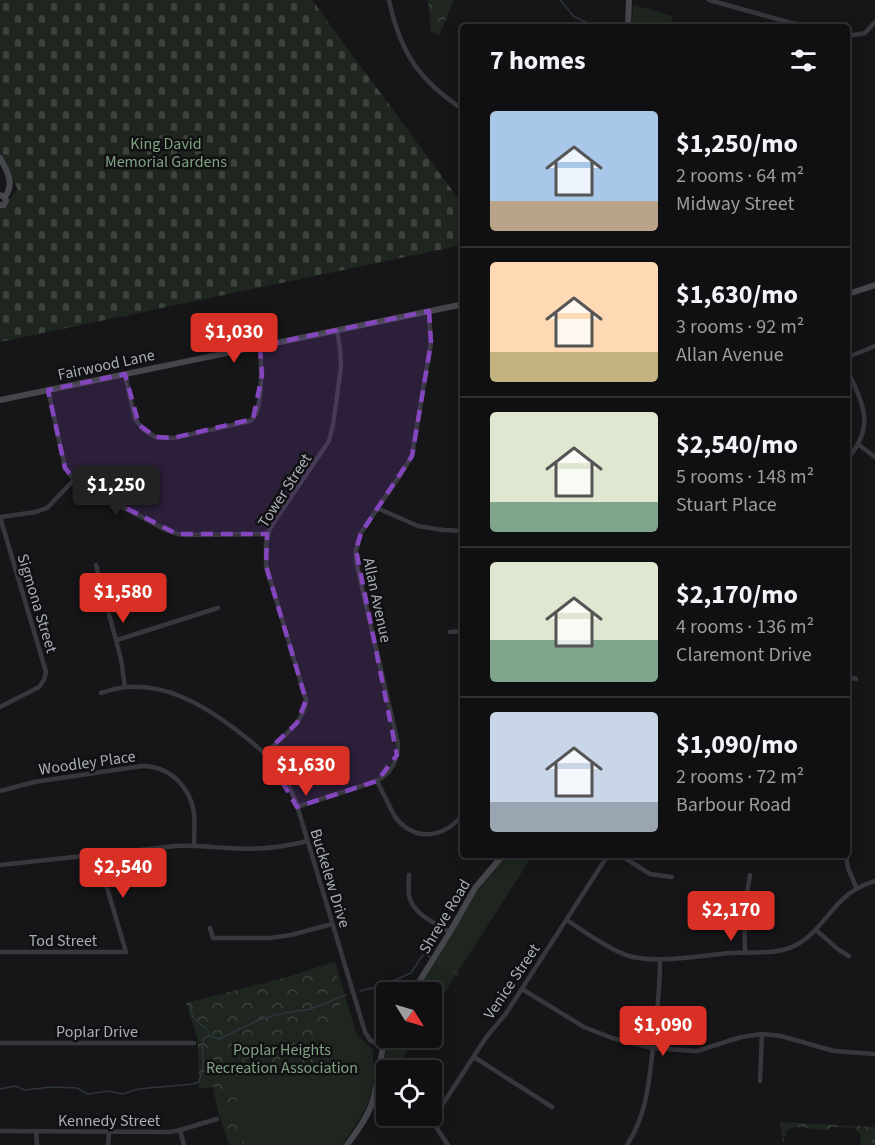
<!DOCTYPE html>
<html lang="en">
<head>
<meta charset="utf-8">
<style>
  :root { --surface:#101012; --page:#19191b; --text:#f1f3f6; --muted:#9c9d9f; --line:#303032; --accent:#d93025 }
  body { margin:0; font-family:"Source Sans 3",sans-serif; background:var(--page); color:var(--text); height:100vh; display:flex; flex-direction:column; font-size:22px; white-space:nowrap }
  * { box-sizing:border-box; margin:0 }
  p { font-size:20px; color:var(--muted) }
  .icon { flex:none; width:33px; height:33px; fill:none; stroke:currentColor; stroke-width:2; stroke-linecap:round; stroke-linejoin:round }
  .map { position:relative; flex:1; overflow:hidden }
  .side { position:absolute; left:460px; top:24px; width:390px; height:834px; display:flex; flex-direction:column; background:var(--surface); border-radius:6px; box-shadow:0 3px 15px #0003,0 0 0 2px var(--line) }
  .side>* { flex:none }
  .needle { width:39px; rotate:127deg }
  .buttons { position:absolute; left:376px; top:982px; display:grid; gap:12px }
  .buttons a { display:grid; place-items:center; width:66px; height:66px; border-radius:6px; background:var(--surface); box-shadow:0 3px 15px #0003,0 0 0 2px var(--line); font-size:30px }
  .price { position:absolute; translate:-50% -51px; padding:0 14px; border-radius:6px; background:var(--accent); color:#fff; font-size:20px; line-height:39px; filter:drop-shadow(0 2px 3px #0008) }
  .price::after { content:''; position:absolute; left:50%; top:36px; width:18px; height:14px; margin-left:-9px; background:inherit; clip-path:polygon(0 0,100% 0,50% 100%) }
  .price.selected { background:#222; color:#fff }
  ul { padding:0; list-style:none }
  li { display:flex; align-items:center; gap:18px; height:150px; padding:0 30px }
  li+li { border-top:2px solid var(--line) }
  li span { display:grid; place-items:center; flex:none; width:168px; height:120px; border-radius:6px; color:#555 }
  li>.icon { margin-inline-start:auto }
  span .icon { width:72px; height:72px; fill:#fffc; stroke-width:1 }
  li b { font-size:26px }
  h2 { display:flex; justify-content:space-between; align-items:center; height:72px; padding:0 30px; font-size:26px }
  .map>svg:first-child { display:block }
</style>
</head>
<body>
<div class="map">
<svg width="875" height="1145" viewBox="0 0 875 1145">
  <defs>
    <pattern id="forest-crowns" width="20" height="18" patternUnits="userSpaceOnUse" patternTransform="scale(1.5)"><rect width="20" height="18" fill="#1e261f"/><path d="M2 6a3 3 0 1 1 6 0M12 15a3 3 0 1 1 6 0" fill="none" stroke="#3c433d"/></pattern>
    <pattern id="cemetery-stones" width="16" height="16" patternUnits="userSpaceOnUse" patternTransform="scale(1.5)"><rect width="16" height="16" fill="#1e261f"/><path d="M2 7V4a2 2 0 0 1 4 0v3zM10 15v-3a2 2 0 0 1 4 0v3z" fill="#3c433d"/></pattern>
  </defs>
  <rect width="100%" height="100%" fill="#161618"/>
  <g fill="#1e261f">
    <polygon points="633,5 673,16 670,27 639,27 639,26 632,24"/>
    <polygon points="506,855 533,855 432,1012 432,993 415,993 452,934 471,899"/>
    <path d="M335,961l21,72 17,17c0,12 2,24 0,35 -2,21 -19,42 -31,60h-113l-11,-33 -22,-104z"/>
    <polygon points="391,1038 415,1038 395,1071 387,1071 387,1078 385,1074 387,1069 384,1066 386,1052"/>
  </g>
  <g fill="url(#forest-crowns)">
    <polygon points="428,0 454,0 439,36 431,32"/>
    <polygon points="329,966 336,972 341,1008 308,1048 322,1075 308,1082 287,1055 236,1084 238,1139 253,1145 233,1145 214,1087 199,1089 198,1049 197,1037 186,1003"/>
    <polygon points="780,1122 875,1127 875,1145 860,1145 861,1135 854,1128 833,1127 827,1130 796,1127 787,1130 783,1143"/>
  </g>
  <polygon fill="url(#cemetery-stones)" points="0,0 312,0 463,205 463,245 0,342 0,209 18,190 0,153"/>
  <g fill="none" stroke-linecap="round" stroke-linejoin="round">
    <g stroke="#2c353c" stroke-width="1.5">
      <polyline points="560,0 568,9 573,16 596,27"/>
      <polyline points="438,962 440,964"/>
      <polyline points="453,971 458,975"/>
      <polyline points="360,991 384,985 411,973 422,956 425,955 430,957"/>
      <path d="M191,1005c-2,13 8,18 17,25l1,5"/>
      <path d="M0,1089l15,-3 10,4 26,-3 26,1 11,6 21,-3 14,3 15,-5 55,-5 6,-2c2,-8 5,-16 4,-25 0,-8 -2,-11 1,-19l5,-2 10,3 40,-19 25,-7 27,-4 35,-14"/>
    </g>
    <g stroke="#37383d" stroke-width="4.5">
      <path d="M389,0c11,52 30,81 75,110"/>
      <polyline points="709,0 806,27"/>
      <polyline points="848,36 865,33 875,22"/>
      <polyline points="848,357 875,346"/>
      <path d="M848,372c16,33 27,55 0,86"/>
      <path d="M125,374l10,45 9,11 12,7 17,1 73,-16c4,-1 6,-2 8,-5 9,-12 7,-55 6,-71"/>
      <polyline points="48,390 65,468 69,474 79,484 164,529 177,534 187,535 268,534"/>
      <polyline points="859,445 875,457"/>
      <polyline points="377,508 418,526 443,530 464,531"/>
      <polyline points="0,517 46,672 44,680 39,687 0,707"/>
      <polyline points="0,517 36,512 47,508 74,480"/>
      <polyline points="96,565 121,659 125,687"/>
      <polyline points="848,566 850,579 848,589"/>
      <polyline points="450,632 464,631"/>
      <polyline points="117,640 218,608"/>
      <polyline points="848,677 856,679"/>
      <path d="M101,693c9,-3 18,-6 28,-6 39,-2 72,17 102,39 31,23 50,39 65,76l69,230 5,8 13,7"/>
      <path d="M265,753c15,-14 40,-31 41,-53l-40,-134v-23l3,-12 5,-9 55,-81 4,-16 8,-58 -1,-18 -3,-19"/>
      <polyline points="462,770 464,771"/>
      <path d="M377,781l18,36c21,26 50,21 69,-4"/>
      <path d="M0,791l34,-9 108,-16c27,0 47,19 52,46 1,10 0,22 0,33"/>
      <path d="M297,807l80,-26c14,-8 21,-21 21,-37l-42,-183v-11l5,-17 40,-59 11,-18 19,-113 -2,-32"/>
      <polyline points="620,855 650,874 672,877"/>
      <polyline points="846,855 848,868 857,889"/>
      <path d="M0,865l176,-19c17,-1 34,1 51,2 27,2 54,0 80,-7"/>
      <path d="M409,875c0,7 -1,14 0,20 3,19 26,28 41,37"/>
      <path d="M567,920c18,12 38,27 59,35 29,10 74,0 105,-2 22,-2 46,3 67,-9 19,-11 30,-31 45,-45 9,-9 20,-14 32,-18"/>
      <polyline points="210,928 213,938 270,938 291,935 332,924"/>
      <polyline points="816,930 839,950 849,956"/>
      <polyline points="0,952 126,952 97,854"/>
      <path d="M745,953c-1,-26 0,-53 5,-78"/>
      <polyline points="522,989 584,1027 612,1038 653,1048 697,1051 741,1037 762,1034 781,1036 834,1051 875,1054"/>
      <polyline points="0,1043 194,1043"/>
      <polyline points="474,1057 552,1107"/>
      <polyline points="760,1081 762,1034"/>
      <polyline points="377,1083 387,1085"/>
      <polyline points="430,1118 441,1107 487,1036 505,1015 608,855"/>
      <polyline points="430,1118 448,1145"/>
      <polyline points="180,1130 184,1145"/>
      <polyline points="0,1131 170,1132 180,1130 217,1119"/>
      <polyline points="36,1131 37,1145"/>
      <polyline points="108,1145 109,1133"/>
      <path d="M627,1145c20,-30 22,-64 26,-98 4,-30 7,-58 7,-88"/>
    </g>
    <g stroke="#45474d" stroke-width="6">
      <polyline points="628,27 629,0"/>
      <path d="M0,158c7,13 15,25 5,39"/>
      <polyline points="0,195 3,196 6,200 4,205 0,205"/>
      <polyline points="848,294 875,285"/>
      <polyline points="0,400 464,304"/>
      <polyline points="412,993 450,932 475,888 503,855"/>
      <path d="M347,1145c10,-14 21,-28 26,-45 7,-22 6,-45 14,-66"/>
    </g>
  </g>
  <path fill="#8446be" fill-opacity="0.2" stroke="#8446be" stroke-width="4.5" stroke-dasharray="12 8" stroke-linejoin="round" d="M429,311l2,32 -19,113 -51,77 -5,17 41,205 -20,26 -80,26 -32,-54 32,-30 9,-23 -40,-134 1,-32h-90l-98,-50 -14,-16 -17,-78 77,-16 14,51 17,12 17,1 80,-19 9,-44 -2,-29z"/>
  <g text-anchor="middle" stroke-width="5" stroke-linejoin="round" paint-order="stroke">
    <g font-size="16" fill="#7fa381" stroke="#111113">
      <text x="166" y="149">King David<tspan x="166" dy="18">Memorial Gardens</tspan></text>
      <text x="282" y="1055">Poplar Heights<tspan x="282" dy="18">Recreation Association</tspan></text>
    </g>
    <g font-size="16" fill="#a8adb8" stroke="#111113">
      <text transform="translate(106 364) rotate(-12)" y="6">Fairwood Lane</text>
      <text transform="translate(284 490) rotate(-57)" y="6">Tower Street</text>
      <text transform="translate(378 600) rotate(78)" y="6">Allan Avenue</text>
      <text transform="translate(38 603) rotate(73)" y="6">Sigmona Street</text>
      <text transform="translate(87 762) rotate(-8)" y="6">Woodley Place</text>
      <text transform="translate(331 878) rotate(73)" y="6">Buckelew Drive</text>
      <text transform="translate(444 916) rotate(-59)" y="6">Shreve Road</text>
      <text x="63" y="946">Tod Street</text>
      <text transform="translate(511 981) rotate(-56)" y="6">Venice Street</text>
      <text x="97" y="1037">Poplar Drive</text>
      <text x="109" y="1126">Kennedy Street</text>
    </g>
  </g>
</svg>
<div class="buttons">
<a><svg class="needle" viewBox="-14 -14 28 28"><path d="M0-13l5 13h-10z" fill="#e53935"/><path d="M0 13l5-13h-10z" fill="#9c9d9f"/></svg></a>
<a><svg class="icon" aria-label="locate" viewBox="0 0 24 24"><circle cx="12" cy="12" r="6"/><path d="M12 2v4M12 18v4M2 12h4M18 12h4"/></svg></a>
</div>
<b class="price" style="left:234px;top:364px">$1,030</b>
<b class="price selected" style="left:116px;top:517px">$1,250</b>
<b class="price" style="left:123px;top:624px">$1,580</b>
<b class="price" style="left:306px;top:797px">$1,630</b>
<b class="price" style="left:123px;top:899px">$2,540</b>
<b class="price" style="left:731px;top:942px">$2,170</b>
<b class="price" style="left:663px;top:1057px">$1,090</b>
<section class="side">
<h2>7 homes<svg class="icon" aria-label="filters" viewBox="0 0 24 24"><path d="M4 7h16M4 17h16"/><circle cx="9" cy="7" r="2"/><circle cx="15" cy="17" r="2"/></svg></h2>
<ul>
<li><span style="background:linear-gradient(#a9c7e8 75%,#b9a48a 0)"><svg class="icon" aria-label="home" viewBox="0 0 24 24"><path d="M3 11l9-7 9 7M6 9v11h12V9"/></svg></span><div><b>$1,250/mo</b><p>2 rooms · 64 m²</p><p>Midway Street</p></div></li>
<li><span style="background:linear-gradient(#ffd9b3 75%,#c2b280 0)"><svg class="icon" aria-label="home" viewBox="0 0 24 24"><path d="M3 11l9-7 9 7M6 9v11h12V9"/></svg></span><div><b>$1,630/mo</b><p>3 rooms · 92 m²</p><p>Allan Avenue</p></div></li>
<li><span style="background:linear-gradient(#dfe7d0 75%,#7fa58c 0)"><svg class="icon" aria-label="home" viewBox="0 0 24 24"><path d="M3 11l9-7 9 7M6 9v11h12V9"/></svg></span><div><b>$2,540/mo</b><p>5 rooms · 148 m²</p><p>Stuart Place</p></div></li>
<li><span style="background:linear-gradient(#dfe7d0 65%,#7fa58c 0)"><svg class="icon" aria-label="home" viewBox="0 0 24 24"><path d="M3 11l9-7 9 7M6 9v11h12V9"/></svg></span><div><b>$2,170/mo</b><p>4 rooms · 136 m²</p><p>Claremont Drive</p></div></li>
<li><span style="background:linear-gradient(#c9d6e8 75%,#9aa5b1 0)"><svg class="icon" aria-label="home" viewBox="0 0 24 24"><path d="M3 11l9-7 9 7M6 9v11h12V9"/></svg></span><div><b>$1,090/mo</b><p>2 rooms · 72 m²</p><p>Barbour Road</p></div></li>
</ul>
</section>
</div>
</body>
</html>
